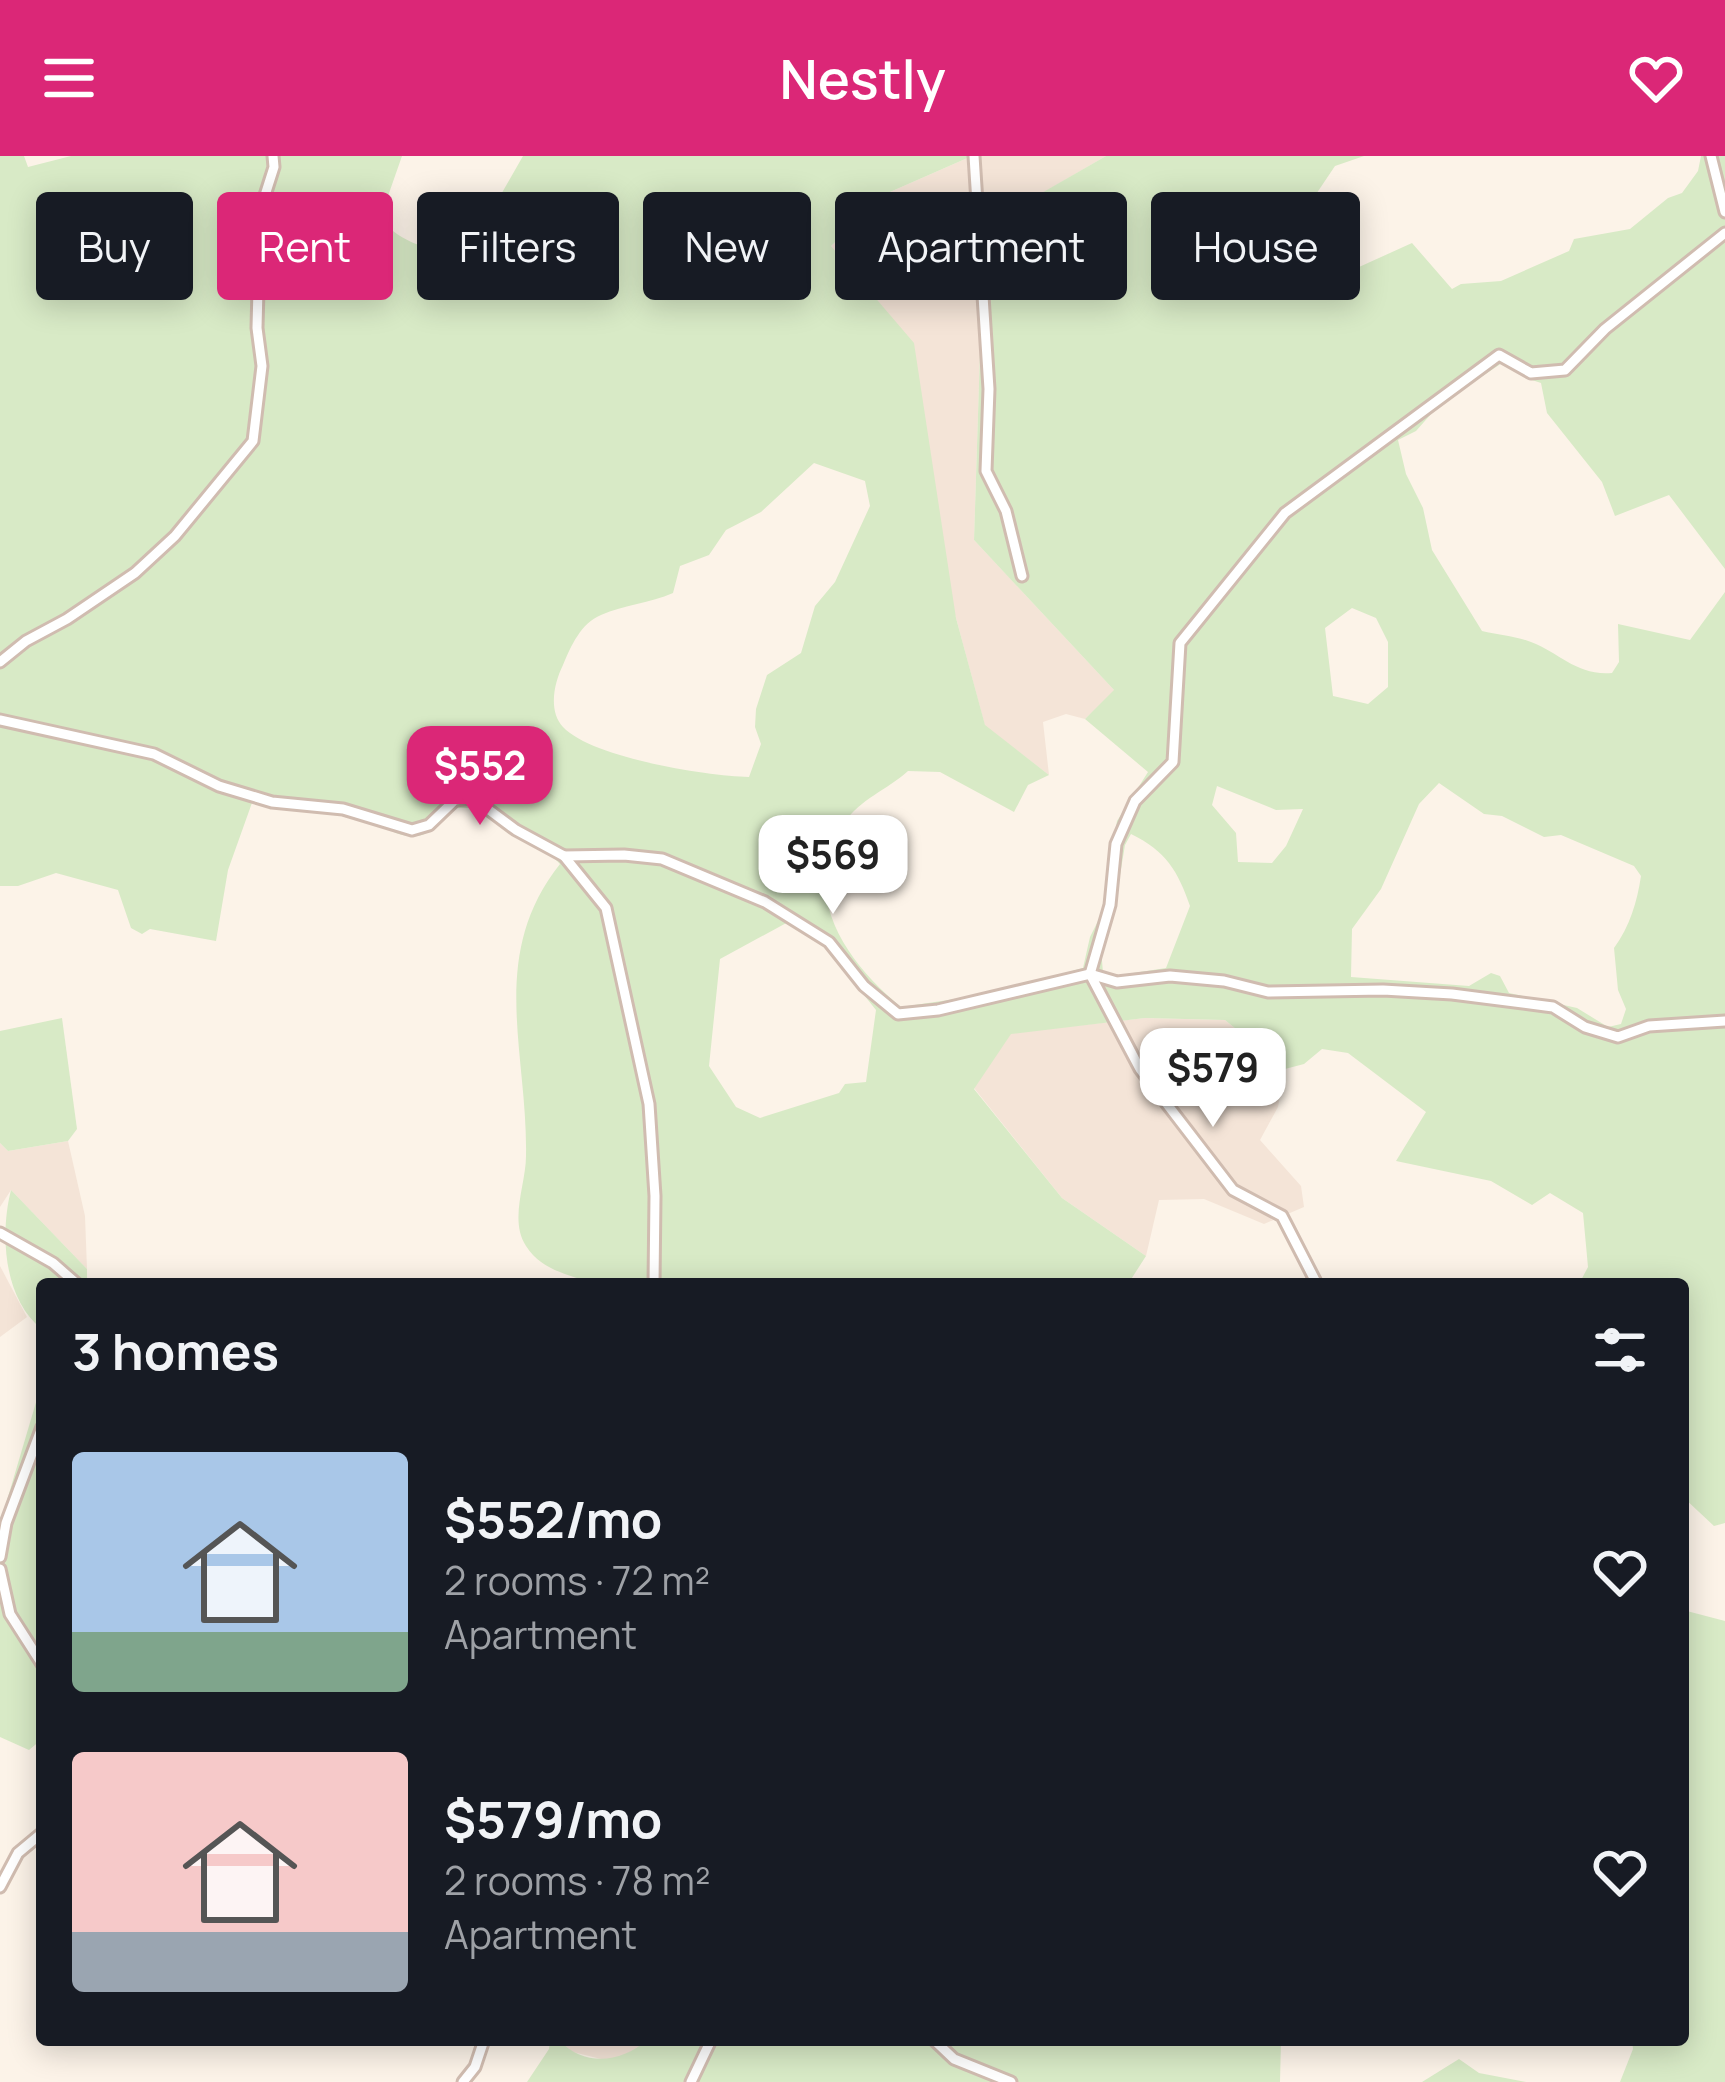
<!DOCTYPE html>
<html lang="en">
<head>
<meta charset="utf-8">
<style>
  :root { --surface:#171b24; --page:#20242c; --text:#f1f3f6; --muted:#9ea1a6; --accent:#db2777 }
  body { margin:0; font-family:Manrope,sans-serif; background:var(--page); color:var(--text); height:100vh; display:flex; flex-direction:column; font-size:45px; white-space:nowrap }
  * { box-sizing:border-box; margin:0 }
  p { font-size:39px; color:var(--muted) }
  .icon { flex:none; width:66px; height:66px; fill:none; stroke:currentColor; stroke-width:2; stroke-linecap:round; stroke-linejoin:round }
  .map { position:relative; flex:1; overflow:hidden }
  .side { position:absolute; left:36px; top:1122px; width:1653px; height:768px; display:flex; flex-direction:column; background:var(--surface); border-radius:12px; box-shadow:0 6px 30px #0003 }
  .side>* { flex:none }
  .banner { position:absolute; left:36px; top:36px; width:1653px; height:108px; display:flex; gap:24px }
  .price { position:absolute; translate:-50% -102px; padding:0 27px; border-radius:24px; background:#fff; color:#222; font-size:39px; line-height:78px; filter:drop-shadow(0 3px 6px #0008) }
  .price::after { content:''; position:absolute; left:50%; top:72px; width:36px; height:27px; margin-left:-18px; background:inherit; clip-path:polygon(0 0,100% 0,50% 100%) }
  .price.current { background:var(--accent); color:#fff }
  ul { padding:0; list-style:none }
  li { display:flex; align-items:center; gap:36px; height:300px; padding:0 36px }
  li span { display:grid; place-items:center; flex:none; width:336px; height:240px; border-radius:12px; color:#555 }
  li>.icon { margin-inline-start:auto }
  span .icon { width:144px; height:144px; fill:#fffc; stroke-width:1 }
  li b { font-size:51px }
  h2 { display:flex; justify-content:space-between; align-items:center; height:144px; padding:0 36px; font-size:51px }
  .pill { padding:0 42px; border-radius:12px; background:var(--surface); box-shadow:0 6px 30px #0003; font-size:42px; line-height:108px }
  .pill.current { background:var(--accent); color:#fff }
  header { display:flex; justify-content:space-between; align-items:center; height:156px; padding:0 36px; background:var(--accent); color:#fff; font-size:54px; font-weight:600 }
  .map>svg:first-child { display:block }
</style>
</head>
<body>
<header><svg class="icon" aria-label="menu" viewBox="0 0 24 24"><path d="M4 6h16M4 12h16M4 18h16"/></svg>Nestly<svg class="icon" aria-label="heart" viewBox="0 0 24 24"><path d="M12 20l-8-8c-3-5 5-10 8-4 3-6 11-1 8 4z"/></svg></header>
<div class="map">
<svg width="1725" height="1926" viewBox="0 0 1725 1926">
  <rect width="100%" height="100%" fill="#fcf3e8"/>
  <g fill="#f4e4d7">
    <polygon points="972,0 1106,0 984,71 974,384 1115,535 1085,563 1066,558 1043,566 1049,619 985,570 956,462 831,90 890,36"/>
    <polygon points="1145,862 1225,864 1285,913 1278,951 1260,984 1301,1030 1304,1051 1264,1068 1204,1043 1159,1044 1146,1100 1062,1042 974,932 1011,877"/>
    <polygon points="68,985 85,1060 87,1113 11,1034 0,1051 0,987 8,995"/>
    <polygon points="0,1110 27,1161 0,1181"/>
    <polygon points="559,1884 647,1884 629,1900 609,1905 569,1895"/>
  </g>
  <g fill="#d8eac6" fill-rule="evenodd">
    <path d="M0,0h24l4,11 43,-11h331l-21,60c14,28 56,34 83,43l59,-103h449l-82,36 -59,54 83,97 42,275 29,107 64,50 -21,10 -14,27 -74,-40 -32,-1c-21,19 -48,28 -64,52 -47,69 2,139 57,184l88,-13 94,-26 7,-31 11,-22 16,-94 31,-49 -63,-53 29,-29 -140,-150 10,-314 122,-70h258l-29,10 -45,67 36,39 11,5 75,-34 40,46 9,-5 40,-3 68,-30 5,-12 56,-10 38,-31 14,-5 16,-22 3,-15h24v413l-56,-74 -54,21 -13,-34 -55,-69 -6,-30 -15,-5 -24,-15 -63,42 -23,26 -18,9 8,34 17,34 9,42 50,81c16,4 34,5 49,11 29,11 46,34 81,31l7,-11 -1,-38 72,16 35,-48v931l-11,3 -31,-29v-213h-104l9,-17 -5,-54 -33,-20 -18,12 -41,-24 -95,-20 30,-49 -78,-59 -26,-4 -18,15 -19,5 -60,-49 -80,-2 -134,16 -37,55 88,109 84,58 -18,28h-532c-26,-9 -54,-13 -70,-38 -17,-26 0,-62 0,-90 2,-104 -39,-200 34,-292l-9,-9 -78,-47h-20c-13,11 -19,26 -36,28 -19,2 -28,-8 -44,-14 -39,-13 -80,-12 -120,-22l-25,70 -12,71 -66,-12 -8,5 -11,-6 -13,-38 -62,-17 -38,13h-18zM814,307l51,18 5,25 -35,76 -20,24 -14,47 -34,22 -11,34 -1,18 6,17 -12,33c-42,-1 -157,-19 -186,-50 -15,-16 -9,-44 0,-62 8,-19 18,-42 38,-50 23,-10 49,-12 72,-22l7,-27 29,-11 17,-25 35,-18zM1352,452l24,10 12,24v45l-20,17 -35,-8 -8,-68zM1439,627l45,31 18,2 42,21 17,-2 73,31 7,10c-4,26 -11,50 -27,72l4,42 8,19 -5,15 -13,3 -31,-19 -68,-15 -9,-17 -9,-3 -22,13 -118,-9 1,-48 29,-40 38,-85zM1217,630l59,24 27,-1 -17,37 -14,17 -34,-1 -2,-29 -24,-28zM1131,678c35,17 47,37 59,72l-24,62 -52,8 -11,-3 -2,-25 12,-31 12,-72zM790,765l37,28 49,61 -10,72 -21,2 -6,9 -79,25 -24,-11 -27,-41 11,-107z"/>
    <polygon points="62,862 77,973 68,985 8,995 0,987 0,875"/>
    <path d="M11,1034l76,79v15h-45v45c-39,-30 -42,-96 -31,-139z"/>
    <polygon points="42,1226 42,1583 29,1594 0,1581 0,1368"/>
    <polygon points="1683,1454 1725,1465 1725,1926 1620,1926 1633,1893 1632,1884 1683,1884"/>
    <path d="M550,1884h9c25,27 62,23 88,0h634l-1,42h-753l22,-33z"/>
    <polygon points="1459,1903 1479,1917 1526,1926 1422,1926"/>
  </g>
  <g fill="none" stroke-linecap="round" stroke-linejoin="round">
    <defs>
      <g id="street">
        <polyline points="974,0 989,233 986,315 1006,355 1022,420"/>
        <polyline points="1711,0 1725,56"/>
        <polyline points="0,506 26,485 67,463 135,417 175,380 253,285 262,210 257,172 260,55 274,11 273,0"/>
        <polyline points="0,564 154,598 219,630 272,646 343,653 412,674 429,669 455,644 473,642 516,674 564,700 606,752 649,948 655,1040 654,1128"/>
        <polyline points="564,700 624,699 662,703 765,746 829,786 864,830 898,858 938,854 1090,818 1117,826 1170,820 1224,825 1268,836 1383,834 1452,838 1553,851 1585,871 1618,881 1649,870 1725,865"/>
        <polyline points="0,1077 53,1107 77,1128"/>
        <polyline points="1317,1128 1282,1060 1233,1034 1140,913 1090,818 1110,749 1116,688 1135,645 1173,606 1180,487 1285,357 1499,199 1531,217 1565,214 1605,173 1725,77"/>
        <polyline points="0,1401 6,1367 42,1271"/>
        <polyline points="0,1413 10,1458 42,1508"/>
        <polyline points="0,1731 18,1697 42,1677"/>
        <polyline points="934,1884 954,1903 1011,1926"/>
        <polyline points="463,1926 475,1911 484,1884"/>
        <polyline points="691,1926 711,1884"/>
      </g>
    </defs>
    <use href="#street" stroke="#d0bcb0" stroke-width="15"/>
    <use href="#street" stroke="#fff" stroke-width="9"/>
  </g>
</svg>
<b class="price current" style="left:480px;top:672px">$552</b>
<b class="price" style="left:833px;top:761px">$569</b>
<b class="price" style="left:1213px;top:974px">$579</b>
<div class="banner">
<a class="pill">Buy</a>
<a class="pill current">Rent</a>
<a class="pill">Filters</a>
<a class="pill">New</a>
<a class="pill">Apartment</a>
<a class="pill">House</a>
</div>
<section class="side">
<h2>3 homes<svg class="icon" aria-label="filters" viewBox="0 0 24 24"><path d="M4 7h16M4 17h16"/><circle cx="9" cy="7" r="2"/><circle cx="15" cy="17" r="2"/></svg></h2>
<ul>
<li><span style="background:linear-gradient(#a9c7e8 75%,#7fa58c 0)"><svg class="icon" aria-label="home" viewBox="0 0 24 24"><path d="M3 11l9-7 9 7M6 9v11h12V9"/></svg></span><div><b>$552/mo</b><p>2 rooms · 72 m²</p><p>Apartment</p></div><svg class="icon" aria-label="heart" viewBox="0 0 24 24"><path d="M12 20l-8-8c-3-5 5-10 8-4 3-6 11-1 8 4z"/></svg></li>
<li><span style="background:linear-gradient(#f6c9c9 75%,#9aa5b1 0)"><svg class="icon" aria-label="home" viewBox="0 0 24 24"><path d="M3 11l9-7 9 7M6 9v11h12V9"/></svg></span><div><b>$579/mo</b><p>2 rooms · 78 m²</p><p>Apartment</p></div><svg class="icon" aria-label="heart" viewBox="0 0 24 24"><path d="M12 20l-8-8c-3-5 5-10 8-4 3-6 11-1 8 4z"/></svg></li>
</ul>
</section>
</div>
</body>
</html>
